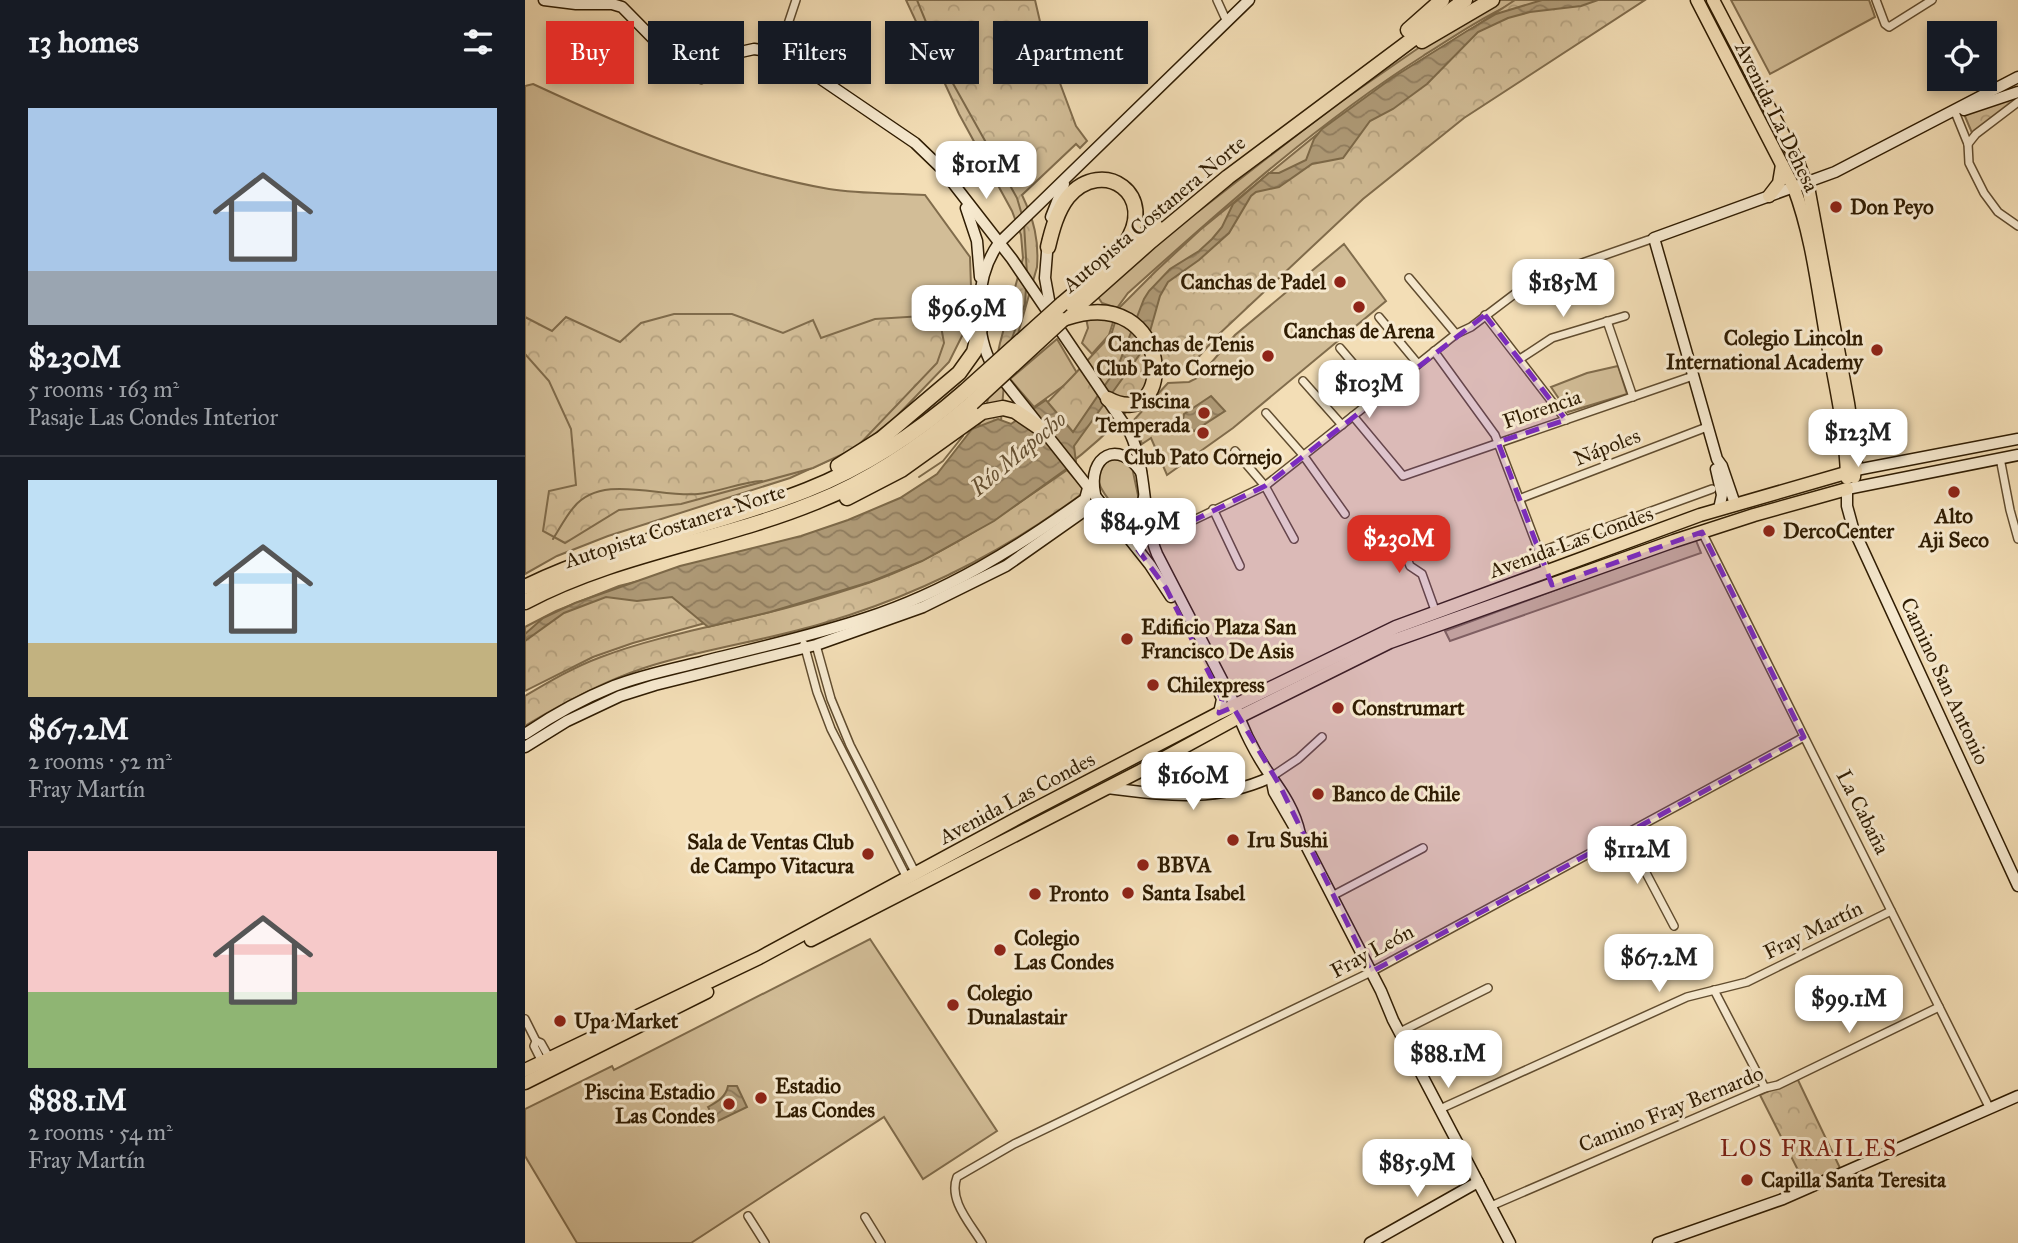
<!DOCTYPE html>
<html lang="en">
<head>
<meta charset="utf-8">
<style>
  :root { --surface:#171b24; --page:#20242c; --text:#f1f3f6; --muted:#9ea1a6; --line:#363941; --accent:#d93025 }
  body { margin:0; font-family:"IM FELL Great Primer",serif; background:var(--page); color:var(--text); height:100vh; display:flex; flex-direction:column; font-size:26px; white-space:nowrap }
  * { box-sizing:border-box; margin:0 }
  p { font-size:23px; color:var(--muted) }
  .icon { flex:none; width:38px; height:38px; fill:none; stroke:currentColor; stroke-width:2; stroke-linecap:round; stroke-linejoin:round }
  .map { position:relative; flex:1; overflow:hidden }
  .side { display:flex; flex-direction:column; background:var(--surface); width:525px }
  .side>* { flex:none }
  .top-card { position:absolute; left:21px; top:21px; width:665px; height:63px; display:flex; gap:14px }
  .buttons { position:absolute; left:1402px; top:21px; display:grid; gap:14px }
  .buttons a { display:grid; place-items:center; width:70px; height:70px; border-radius:0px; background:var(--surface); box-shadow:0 4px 10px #0003; font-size:35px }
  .price { position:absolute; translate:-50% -60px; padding:0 16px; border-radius:14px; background:#fff; color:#222; font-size:23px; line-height:46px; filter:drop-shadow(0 2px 4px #0008) }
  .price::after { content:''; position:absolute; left:50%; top:42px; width:21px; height:16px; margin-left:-10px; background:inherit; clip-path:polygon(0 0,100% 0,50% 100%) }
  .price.current { background:var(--accent); color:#fff }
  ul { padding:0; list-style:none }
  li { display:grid; align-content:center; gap:14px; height:371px; padding:0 28px }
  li+li { border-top:2px solid var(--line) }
  li span { display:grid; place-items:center; height:217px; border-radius:0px; color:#555 }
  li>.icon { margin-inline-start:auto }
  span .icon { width:126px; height:126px; fill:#fffc; stroke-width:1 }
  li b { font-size:30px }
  h2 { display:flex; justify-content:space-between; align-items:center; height:84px; padding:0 28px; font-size:30px }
  .tag { padding:0 24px; border-radius:0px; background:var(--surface); box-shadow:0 4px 10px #0003; font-size:24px; line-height:63px }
  .tag.current { background:var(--accent); color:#fff }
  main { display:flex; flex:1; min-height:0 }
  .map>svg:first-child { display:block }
</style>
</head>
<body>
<main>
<section class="side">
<h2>13 homes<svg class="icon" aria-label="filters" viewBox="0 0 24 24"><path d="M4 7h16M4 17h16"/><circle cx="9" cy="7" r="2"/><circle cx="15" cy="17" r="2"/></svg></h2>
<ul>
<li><span style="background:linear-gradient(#a9c7e8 75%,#9aa5b1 0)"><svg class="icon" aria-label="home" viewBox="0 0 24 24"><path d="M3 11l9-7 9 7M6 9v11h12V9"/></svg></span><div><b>$230M</b><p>5 rooms · 163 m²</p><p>Pasaje Las Condes Interior</p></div></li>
<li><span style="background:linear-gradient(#bfe0f5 75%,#c2b280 0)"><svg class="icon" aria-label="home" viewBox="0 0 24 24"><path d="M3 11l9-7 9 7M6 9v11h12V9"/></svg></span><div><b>$67.2M</b><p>2 rooms · 52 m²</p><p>Fray Martín</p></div></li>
<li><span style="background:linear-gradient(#f6c9c9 65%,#8fb573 0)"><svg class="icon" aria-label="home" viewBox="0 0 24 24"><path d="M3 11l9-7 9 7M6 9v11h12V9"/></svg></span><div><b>$88.1M</b><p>2 rooms · 54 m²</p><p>Fray Martín</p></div></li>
</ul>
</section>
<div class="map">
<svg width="1493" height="1243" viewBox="0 0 1493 1243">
  <defs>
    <pattern id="forest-crowns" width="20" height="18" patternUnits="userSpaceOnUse" patternTransform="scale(1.75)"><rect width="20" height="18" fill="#d2bd97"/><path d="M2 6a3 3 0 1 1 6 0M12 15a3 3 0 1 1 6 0" fill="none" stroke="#b5a280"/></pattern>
    <pattern id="water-waves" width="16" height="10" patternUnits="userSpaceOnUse" patternTransform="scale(1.75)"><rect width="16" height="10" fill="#b09c79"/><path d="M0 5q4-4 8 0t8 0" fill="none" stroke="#907e61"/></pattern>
  </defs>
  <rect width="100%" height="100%" fill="#f3deb6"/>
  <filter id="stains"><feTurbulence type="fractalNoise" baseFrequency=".00286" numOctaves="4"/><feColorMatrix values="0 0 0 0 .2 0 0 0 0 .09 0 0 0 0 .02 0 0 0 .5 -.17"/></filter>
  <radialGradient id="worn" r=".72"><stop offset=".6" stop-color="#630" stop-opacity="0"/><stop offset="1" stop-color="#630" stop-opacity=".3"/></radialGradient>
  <g fill="#d2bd97" stroke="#806c4c" stroke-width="2">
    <path d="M975,0h20c-34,15 -66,36 -97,56 -107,68 -201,153 -295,237l-11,15 -15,-5 -4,-6 81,-75 20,-11 134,-104 84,-58z"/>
    <polygon points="1206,0 1344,0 1350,17 1245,74"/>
    <path d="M8,84c95,44 192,87 296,105 31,5 65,4 96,6l45,62 1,30 -7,45 -15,30 -56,58 -37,28 -66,30 -182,58 -51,20 -32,18v-488z"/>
    <polygon points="819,244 861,301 708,428 642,475 626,438 617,444 608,421 643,383 664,382 674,377 710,335"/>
    <polygon points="561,318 589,319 584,335 567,354 557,343 563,328"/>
    <polygon points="532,339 552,373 541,384 509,407 485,379"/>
    <polygon points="1093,366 1102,394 1043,412 1026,387 1062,373"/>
    <path d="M587,459h7l13,8 7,33 -6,11 -14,1c-14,-17 -35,-37 -7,-53z"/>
    <polygon points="1170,538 1176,553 925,641 920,631"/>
    <polygon points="345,939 472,1131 398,1179 359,1117 166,1243 52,1243 0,1156 0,1109 87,1066 89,1070"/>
  </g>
  <g fill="url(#forest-crowns)" stroke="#806c4c" stroke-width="2">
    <path d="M381,0h129l10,43 31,83 11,15 -7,7 -4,-4 -54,51c12,25 17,45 15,72l-33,116 -3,38 9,7 32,-20 30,-31 39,-42 9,-28 36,-36 44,-41 132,-108 183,-122h130l-181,118 -101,81 -146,137 -30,34c-9,-4 -18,-4 -26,1 -13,8 -22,27 -32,38 -20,23 -42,42 -66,60l-354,153 -76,21 -40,14 -68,34v-64l31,-16 63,-25 191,-48 103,-44 32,-22 31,-39 10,-25 14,-65 23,-85 -2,-23 -9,-24 -53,-97z"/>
    <polygon points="1493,96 1493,98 1447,133 1439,114"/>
    <polygon points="149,314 207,314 258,333 288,320 296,338 350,319 414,315 419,343 412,363 331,448 288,468 156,504 94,510 40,543 18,531 24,491 51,485 46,429 24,381 0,354 0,317 27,331 41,317 95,342 116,323"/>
    <path d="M542,470l15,16 1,7c-79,59 -164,102 -259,130 -59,18 -122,26 -180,45 -42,14 -81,35 -119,58v-30c25,-15 49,-29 76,-39 53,-20 110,-30 165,-44 34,-8 69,-19 102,-30 73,-25 137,-70 199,-113z"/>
    <polygon points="1272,1078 1315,1168 1280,1184 1235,1095"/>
  </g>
  <g fill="url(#water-waves)" stroke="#7c6949" stroke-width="2">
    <polygon points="1017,0 1073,0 1056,6 1005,12 983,18 953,32 902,84 868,109 845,121 818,158 787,164 754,187 731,192 726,196 704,233 674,260 643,282 635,296 624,335 615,354 549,446 551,462 469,521 397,561 345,582 245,612 183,627 147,597 112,601 81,597 39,613 0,641 0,634 18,618 50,603 155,566 276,536 323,520 375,498 412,474 447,429 473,419 486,424 521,400 548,432 593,366 619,299 624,291 645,269 674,251 687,239 697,227 708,204 744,173 754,173 781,160 789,139 797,129 867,78 942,31 971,14"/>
    <polygon points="686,396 700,411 669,431 657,426 659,414"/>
    <path d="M203,1086h9l10,21 -31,15 -8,-15c9,-5 18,-10 20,-21z"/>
  </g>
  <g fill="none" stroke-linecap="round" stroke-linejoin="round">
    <g stroke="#7c6949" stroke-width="2">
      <polyline points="392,0 421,71 492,198 497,215"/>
      <polyline points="499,224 502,274"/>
      <polyline points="487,338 500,304 501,287"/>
      <polyline points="394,477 418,461 438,436"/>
      <path d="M28,539c7,-11 13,-23 21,-32 28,-34 86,-9 124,-13 22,-2 42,-12 64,-13"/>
    </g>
    <defs>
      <g id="street">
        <polyline points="692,0 702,22"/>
        <polyline points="1351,0 1360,24 1364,27 1407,0"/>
        <polyline points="253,54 271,0"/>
        <polyline points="1430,112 1443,144 1444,163 1459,193 1473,212 1493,226"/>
        <polyline points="1443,144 1451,134 1493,102"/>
        <polyline points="884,278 931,334"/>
        <polyline points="960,315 1041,420"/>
        <polyline points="854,317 893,364"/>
        <polyline points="1082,321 1108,397"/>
        <polyline points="815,348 855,395"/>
        <polyline points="909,351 970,435 1022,572"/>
        <polyline points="995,359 1027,338 1100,316"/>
        <polyline points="778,381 817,425"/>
        <polyline points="741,413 778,455 820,514"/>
        <polyline points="828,416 878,476 1168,376"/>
        <polyline points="710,451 740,486 769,539"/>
        <polyline points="1475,458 1485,510 1493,539"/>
        <polyline points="994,499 1182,427"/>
        <polyline points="688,509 715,566"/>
        <polyline points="868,522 885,566 897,574 911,613"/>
        <polyline points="1177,532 1465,1109"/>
        <polyline points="627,540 740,486 931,334 946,327 1008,280 1129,238"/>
        <polyline points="1014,552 1187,489"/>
        <polyline points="279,644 292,692 306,729 382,878"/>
        <polyline points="291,645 306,699 325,745 391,874"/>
        <polyline points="746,777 773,759 797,737"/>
        <polyline points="1100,833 1149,926"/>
        <polyline points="807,896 898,848"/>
        <polyline points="1189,990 1240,1088"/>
        <polyline points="0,1019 11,1041 9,1046 17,1062"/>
        <polyline points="875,1032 963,988"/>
        <polyline points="11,1041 16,1043 25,1059"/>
        <polyline points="915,1109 1162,997 1222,982 1366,911"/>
        <polyline points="966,1206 1240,1088 1253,1085 1414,1007"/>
        <polyline points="223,1216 240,1243"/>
        <polyline points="340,1217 356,1243"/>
        <path d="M457,1243c-12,-20 -34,-43 -25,-66l57,-33 357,-172 433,-235"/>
      </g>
      <g id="secondary">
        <path d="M19,0l32,4h36l10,3 65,66 14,5 35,-25 18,-4 14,2 22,10 31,18 94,64 27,26 70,90 118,174c18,39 11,82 27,121l78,151c7,23 21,50 35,70 13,18 25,36 30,59l81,157 12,29 117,223"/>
        <polyline points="1439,110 1493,92"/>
        <polyline points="441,208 452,241 455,277"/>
        <polyline points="526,217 539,184"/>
        <polyline points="523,240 520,278 526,311"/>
        <polyline points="1493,455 1322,489 1322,506 1328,528 1493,886"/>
        <polyline points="1191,469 1197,495 1194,509"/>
        <polyline points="1331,470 1493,439"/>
        <path d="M570,494c-8,-39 24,-55 46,-22"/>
        <polyline points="1210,504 1197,466 1192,459 1129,238 1310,172 1493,77"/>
        <path d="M585,513c16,9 31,2 34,-16"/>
        <path d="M646,597l-21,-32 -157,-198c-20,-36 -18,-91 6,-124l250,-243"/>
        <polyline points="690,683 697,699 694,713"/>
        <path d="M0,734c28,-19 57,-35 89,-48 28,-11 58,-17 87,-24 55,-14 111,-26 165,-44 80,-26 151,-70 219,-119l3,-11"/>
        <polyline points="0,747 42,721 95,696 130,685 291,645 398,607 481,566 565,507 577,504"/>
        <polyline points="746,777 749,792 771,830"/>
        <path d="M582,788c59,7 108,15 164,-11"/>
        <polyline points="845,1243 953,1182"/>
        <polyline points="1133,1243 1258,1199 1493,1096"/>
      </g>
      <g id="primary">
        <path d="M1172,0l97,188c17,45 23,94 31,141 9,49 21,99 22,149"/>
        <polyline points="1188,0 1274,165 1284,192 1323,403 1331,458 1329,477"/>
        <polyline points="1244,196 1254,183 1257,165"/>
        <polyline points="286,940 615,771 714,717 865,642 1149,541 1229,515 1322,489"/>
        <polyline points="0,1070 234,958 502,813 694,713 871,627 1175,515 1331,470"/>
        <polyline points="0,1083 182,992"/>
      </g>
      <g id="highway">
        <polyline points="883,30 917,0"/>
        <polyline points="897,41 967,0"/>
        <path d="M523,247c4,-17 9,-36 20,-50 35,-41 91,-2 57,47"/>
        <polyline points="537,304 630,225"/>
        <path d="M541,318c108,-37 112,118 42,81"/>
        <polyline points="537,320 626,241 703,177 940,0"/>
        <polyline points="313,466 356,439 434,373 449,352 456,324"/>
        <polyline points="322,498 376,470 457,412 478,408 490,411 515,428"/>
        <path d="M0,587c90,-44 189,-60 282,-97 58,-23 110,-57 157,-98"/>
        <path d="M0,602c92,-49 196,-61 291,-100 58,-23 109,-59 156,-99"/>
      </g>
    </defs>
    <use href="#street" stroke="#604c2f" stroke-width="10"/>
    <use href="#secondary" stroke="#2f1c02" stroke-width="13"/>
    <use href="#primary" stroke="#2f1c02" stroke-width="15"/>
    <use href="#highway" stroke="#2f1c02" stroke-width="17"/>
    <use href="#street" stroke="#f7ead0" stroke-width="7"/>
    <use href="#secondary" stroke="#f7ead0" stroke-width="10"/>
    <use href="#primary" stroke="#f3deb6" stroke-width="12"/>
    <use href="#highway" stroke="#f3deb6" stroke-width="14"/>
    <defs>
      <g id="highway-bridge">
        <polyline points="439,392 537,304"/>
        <polyline points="447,403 537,320"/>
      </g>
    </defs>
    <use href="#highway-bridge" stroke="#2f1c02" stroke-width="17" stroke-linecap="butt"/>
    <use href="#highway-bridge" stroke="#f3deb6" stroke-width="14"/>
  </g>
  <path fill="#7b2cbf" fill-opacity="0.2" stroke="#7b2cbf" stroke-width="5" stroke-dasharray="14 9" stroke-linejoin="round" d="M960,315l81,105 -68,22 54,143 150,-53 102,205 -433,235 -91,-186 -47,-79 -14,6 3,-14 -56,-111 -36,-49 22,1 113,-54z"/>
  <g fill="#8f2418" stroke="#f7ead0" stroke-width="2.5">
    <circle cx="1311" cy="207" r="7"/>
    <circle cx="815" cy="282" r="7"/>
    <circle cx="834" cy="307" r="7"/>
    <circle cx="1352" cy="350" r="7"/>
    <circle cx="743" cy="356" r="7"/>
    <circle cx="679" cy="413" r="7"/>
    <circle cx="678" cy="433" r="7"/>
    <circle cx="1429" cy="492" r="7"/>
    <circle cx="1244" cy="531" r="7"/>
    <circle cx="602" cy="639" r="7"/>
    <circle cx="628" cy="685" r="7"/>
    <circle cx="813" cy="708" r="7"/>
    <circle cx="793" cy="794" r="7"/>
    <circle cx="708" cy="840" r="7"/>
    <circle cx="343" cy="854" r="7"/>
    <circle cx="618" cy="865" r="7"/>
    <circle cx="603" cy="893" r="7"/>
    <circle cx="510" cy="894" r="7"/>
    <circle cx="475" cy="950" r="7"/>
    <circle cx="428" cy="1005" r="7"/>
    <circle cx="35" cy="1021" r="7"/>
    <circle cx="236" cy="1098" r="7"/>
    <circle cx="204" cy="1104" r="7"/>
    <circle cx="1222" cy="1180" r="7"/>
  </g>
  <g text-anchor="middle" stroke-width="6" stroke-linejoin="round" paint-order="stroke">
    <g font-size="21" fill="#2f1c02" stroke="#f7ead0">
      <text transform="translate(1252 117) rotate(64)" y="7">Avenida La Dehesa</text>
      <text transform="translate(629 214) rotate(-40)" y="7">Autopista Costanera Norte</text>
      <text transform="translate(1017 409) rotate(-19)" y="7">Florencia</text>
      <text transform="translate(1082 447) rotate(-21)" y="7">Nápoles</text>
      <text transform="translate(150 526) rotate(-18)" y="7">Autopista Costanera Norte</text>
      <text transform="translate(1046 542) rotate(-20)" y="7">Avenida Las Condes</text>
      <text transform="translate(1420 681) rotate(65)" y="7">Camino San Antonio</text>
      <text transform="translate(492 798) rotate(-28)" y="7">Avenida Las Condes</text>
      <text transform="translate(1338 812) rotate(63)" y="7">La Cabaña</text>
      <text transform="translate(1288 930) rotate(-26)" y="7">Fray Martín</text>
      <text transform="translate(847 951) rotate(-28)" y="7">Fray León</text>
      <text transform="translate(1146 1109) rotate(-22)" y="7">Camino Fray Bernardo</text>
    </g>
    <g font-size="21" font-weight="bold" fill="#2f1c02" stroke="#f7ead0" text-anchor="start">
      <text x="1325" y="214">Don Peyo</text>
      <text x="801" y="289" text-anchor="end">Canchas de Padel</text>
      <text x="834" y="338" text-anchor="middle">Canchas de Arena</text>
      <text x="1338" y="345" text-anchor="end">Colegio Lincoln<tspan x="1338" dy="24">International Academy</tspan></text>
      <text x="729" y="351" text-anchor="end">Canchas de Tenis<tspan x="729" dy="24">Club Pato Cornejo</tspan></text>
      <text x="665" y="408" text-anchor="end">Piscina<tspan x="665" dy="24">Temperada</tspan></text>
      <text x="678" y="464" text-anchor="middle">Club Pato Cornejo</text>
      <text x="1429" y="523" text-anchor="middle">Alto<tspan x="1429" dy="24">Aji Seco</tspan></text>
      <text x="1258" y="538">DercoCenter</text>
      <text x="616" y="634">Edificio Plaza San<tspan x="616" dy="24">Francisco De Asis</tspan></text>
      <text x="642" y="692">Chilexpress</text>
      <text x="827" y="715">Construmart</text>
      <text x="807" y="801">Banco de Chile</text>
      <text x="722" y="847">Iru Sushi</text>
      <text x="329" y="849" text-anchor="end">Sala de Ventas Club<tspan x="329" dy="24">de Campo Vitacura</tspan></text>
      <text x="632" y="872">BBVA</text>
      <text x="617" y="900">Santa Isabel</text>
      <text x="524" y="901">Pronto</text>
      <text x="489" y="945">Colegio<tspan x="489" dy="24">Las Condes</tspan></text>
      <text x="442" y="1000">Colegio<tspan x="442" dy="24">Dunalastair</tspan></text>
      <text x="49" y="1028">Upa Market</text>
      <text x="250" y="1093">Estadio<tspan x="250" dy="24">Las Condes</tspan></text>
      <text x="190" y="1099" text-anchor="end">Piscina Estadio<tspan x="190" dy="24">Las Condes</tspan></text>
      <text x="1236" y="1187">Capilla Santa Teresita</text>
    </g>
    <g font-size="23" font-style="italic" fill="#634f32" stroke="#f7ead0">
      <text transform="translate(493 453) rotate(-40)" y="8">Río Mapocho</text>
    </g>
    <g font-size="23" letter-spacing="2" fill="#7a1f14" stroke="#f7ead0">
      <text x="1284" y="1156">LOS FRAILES</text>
    </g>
  </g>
  <rect width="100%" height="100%" filter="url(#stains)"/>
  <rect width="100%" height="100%" fill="url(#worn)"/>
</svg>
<div class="buttons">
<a><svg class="icon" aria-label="locate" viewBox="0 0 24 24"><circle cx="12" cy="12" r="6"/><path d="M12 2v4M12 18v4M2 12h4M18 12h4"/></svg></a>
</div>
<b class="price" style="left:461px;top:201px">$101M</b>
<b class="price" style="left:1038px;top:319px">$185M</b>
<b class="price" style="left:442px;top:345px">$96.9M</b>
<b class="price" style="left:844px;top:420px">$103M</b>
<b class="price" style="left:1333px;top:469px">$123M</b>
<b class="price" style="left:615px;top:558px">$84.9M</b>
<b class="price current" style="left:874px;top:575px">$230M</b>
<b class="price" style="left:668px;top:812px">$160M</b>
<b class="price" style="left:1112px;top:886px">$112M</b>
<b class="price" style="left:1134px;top:994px">$67.2M</b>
<b class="price" style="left:1324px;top:1035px">$99.1M</b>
<b class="price" style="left:923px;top:1090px">$88.1M</b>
<b class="price" style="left:892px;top:1199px">$85.9M</b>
<div class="top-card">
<a class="tag current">Buy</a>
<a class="tag">Rent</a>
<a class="tag">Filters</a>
<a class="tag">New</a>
<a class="tag">Apartment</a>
</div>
</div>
</main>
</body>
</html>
